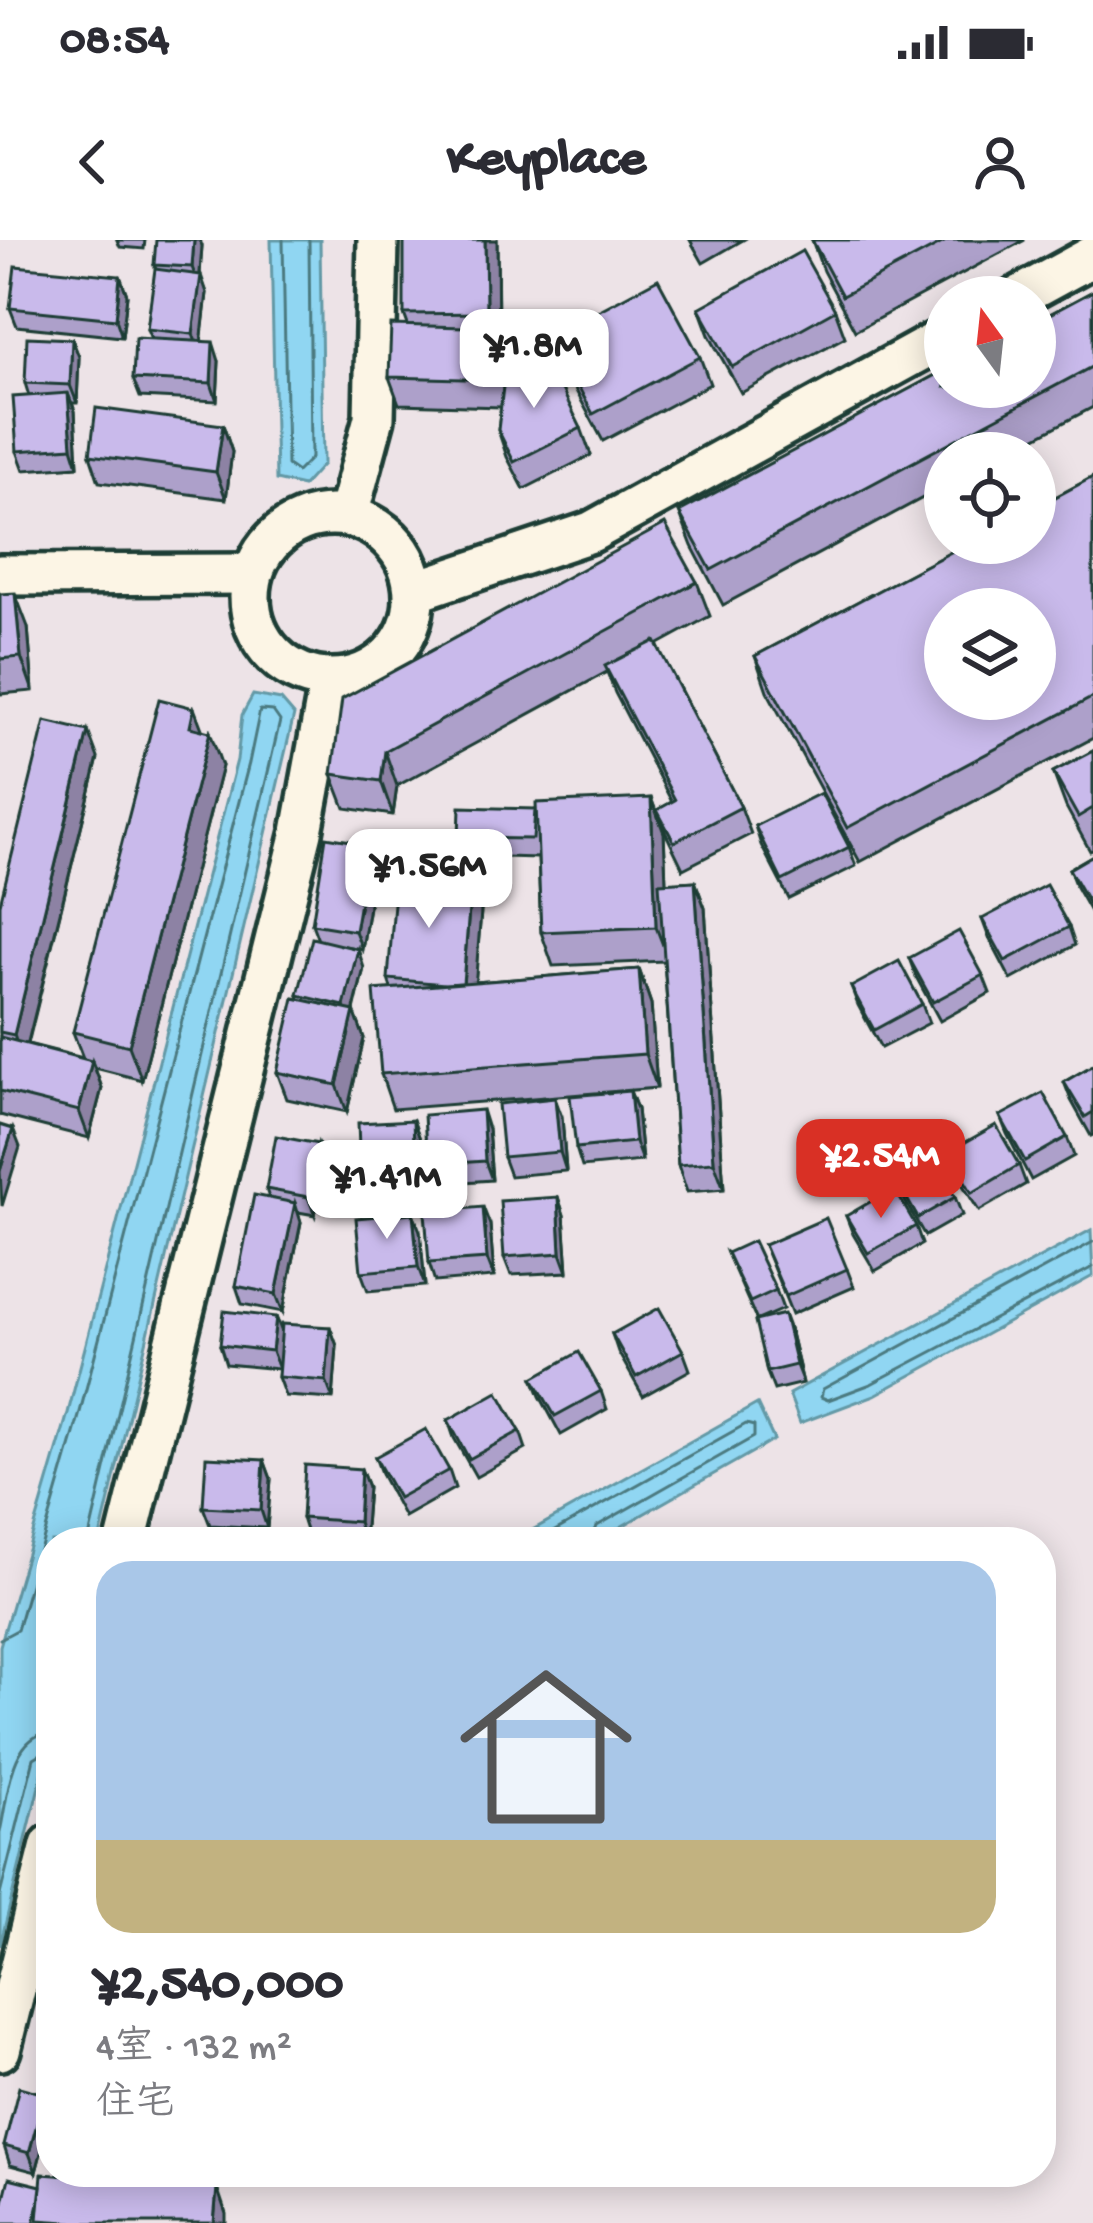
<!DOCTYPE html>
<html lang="zh">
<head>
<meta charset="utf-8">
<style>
  :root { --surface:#fff; --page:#f2f2f3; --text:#2b2b33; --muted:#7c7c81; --line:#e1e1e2; --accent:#d93025 }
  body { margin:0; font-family:"Gochi Hand","LXGW WenKai TC",sans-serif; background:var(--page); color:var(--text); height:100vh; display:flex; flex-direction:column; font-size:45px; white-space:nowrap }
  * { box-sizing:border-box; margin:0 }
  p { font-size:39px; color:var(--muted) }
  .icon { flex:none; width:66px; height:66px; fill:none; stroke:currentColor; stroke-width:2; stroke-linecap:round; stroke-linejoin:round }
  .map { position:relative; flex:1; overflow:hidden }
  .sheet { position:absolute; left:36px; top:1287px; width:1020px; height:660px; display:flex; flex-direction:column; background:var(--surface); border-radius:48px; box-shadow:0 6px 30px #0003 }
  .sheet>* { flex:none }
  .needle { width:78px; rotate:345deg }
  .controls { position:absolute; left:924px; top:36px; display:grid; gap:24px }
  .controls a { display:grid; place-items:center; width:132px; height:132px; border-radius:50%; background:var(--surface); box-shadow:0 6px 30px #0003; font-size:60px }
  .price { position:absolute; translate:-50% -102px; padding:0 27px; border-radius:24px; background:#fff; color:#222; font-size:39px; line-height:78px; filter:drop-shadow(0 3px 6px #0008) }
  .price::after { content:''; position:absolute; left:50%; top:72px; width:36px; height:27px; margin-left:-18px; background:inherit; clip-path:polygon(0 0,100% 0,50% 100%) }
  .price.on { background:var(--accent); color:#fff }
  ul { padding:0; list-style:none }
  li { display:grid; align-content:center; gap:24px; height:636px; padding:0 60px }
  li+li { border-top:3px solid var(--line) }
  li span { display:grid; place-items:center; height:372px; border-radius:36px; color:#555 }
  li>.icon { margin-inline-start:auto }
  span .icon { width:216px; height:216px; fill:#fffc; stroke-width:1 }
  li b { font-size:51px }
  .status { display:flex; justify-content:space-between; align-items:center; height:84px; padding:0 60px; background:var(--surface); direction:ltr }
  .status svg { height:33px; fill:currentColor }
  header { display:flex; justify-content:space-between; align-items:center; height:156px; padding:0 60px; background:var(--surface); font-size:54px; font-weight:700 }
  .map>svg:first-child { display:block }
</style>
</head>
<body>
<div class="status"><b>08:54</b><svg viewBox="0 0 49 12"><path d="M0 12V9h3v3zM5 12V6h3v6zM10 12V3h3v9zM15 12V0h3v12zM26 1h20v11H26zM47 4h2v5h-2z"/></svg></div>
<header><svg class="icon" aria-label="back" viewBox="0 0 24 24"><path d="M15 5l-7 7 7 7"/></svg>Keyplace<svg class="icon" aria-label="person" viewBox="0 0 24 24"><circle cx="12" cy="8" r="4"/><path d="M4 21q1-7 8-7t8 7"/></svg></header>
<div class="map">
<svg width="1093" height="1983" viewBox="0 0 1093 1983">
  <rect width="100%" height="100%" fill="#ede3e7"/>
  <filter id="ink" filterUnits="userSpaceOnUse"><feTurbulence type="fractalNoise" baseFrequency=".00833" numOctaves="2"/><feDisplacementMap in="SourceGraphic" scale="24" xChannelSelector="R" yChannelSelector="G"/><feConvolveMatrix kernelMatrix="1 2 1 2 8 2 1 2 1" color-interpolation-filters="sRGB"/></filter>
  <g filter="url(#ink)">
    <g fill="#90d6f2" stroke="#6399a6" stroke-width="3">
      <polygon points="271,0 320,0 323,224 303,246 276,240"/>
      <polygon points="253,455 281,460 294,475 99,1302 51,1302 51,1497 0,1706 0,1406 68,1173 237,520 242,475"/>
      <polygon points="1091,990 1093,1036 875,1155 800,1183 789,1154"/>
      <polygon points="757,1164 774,1200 594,1302 511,1302"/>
    </g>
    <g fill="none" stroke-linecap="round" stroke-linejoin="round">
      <g stroke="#4c7a80" stroke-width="3">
        <polyline points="283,0 287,225 297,232 311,218 309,0"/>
        <polyline points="1093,1002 823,1149 821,1157 828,1160 871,1144 1093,1027"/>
        <polyline points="535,1302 746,1184 754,1186 754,1197 597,1286 591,1302"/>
        <polyline points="0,1399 17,1390 79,1176 249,523 260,470 273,471 280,481 88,1302"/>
        <path d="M0,1592c8,-33 9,-97 51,-100"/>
        <polyline points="0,1655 34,1518 51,1508"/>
      </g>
      <defs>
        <g id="tertiary">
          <polyline points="1018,57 1093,16"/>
          <polyline points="348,275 374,178 378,0"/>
          <circle cx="332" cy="357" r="82"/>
          <polyline points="0,335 252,334"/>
          <polyline points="415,351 591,292 945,97"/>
          <polyline points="126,1302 302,592 330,440"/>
          <polyline points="0,1810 51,1605"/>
        </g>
      </defs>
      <use href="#tertiary" stroke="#1f3d34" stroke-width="48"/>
      <use href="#tertiary" stroke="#fcf5e5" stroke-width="39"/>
    </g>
    <g fill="#ada0ca" stroke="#1f3d34" stroke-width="3">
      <polygon points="117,0 145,0 144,9 120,7"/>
      <polygon points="497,0 498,88 502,88 512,115 511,134 581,188 591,215 524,249 507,217 498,190 501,167 399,164 389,137 408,85 404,74"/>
      <polygon points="690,0 743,0 703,23"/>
      <polygon points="812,0 1025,0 855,91 823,31"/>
      <polygon points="202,6 200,35 207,53 201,102 219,121 217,161 140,157 133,139 151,99 147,89 156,29 154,25"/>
      <polygon points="120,36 127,55 122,97 17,86 10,68"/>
      <polygon points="1093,51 1093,167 1006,213 945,213 945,246 723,365 692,306 679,272"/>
      <polygon points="699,68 835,70 845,97 741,153 709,95"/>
      <polygon points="551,96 700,117 710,144 603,201 561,123"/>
      <polygon points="72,99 79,117 77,163 72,163 75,171 78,226 24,230 17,211 29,156 25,143"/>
      <polygon points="223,185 232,212 226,259 99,242 90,215"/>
      <polygon points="1093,237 1093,498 860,622 767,451 755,416"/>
      <polygon points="697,342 710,376 657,405 741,567 751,594 683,629 667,596 657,570 672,562 615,453 607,432 397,546 393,575 345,568 332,534"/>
      <polygon points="0,354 28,387 33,451 0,454"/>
      <polygon points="202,490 222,526 142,840 95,828 102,848 89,898 0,875 0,664 98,518 28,804 83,818 73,792"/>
      <polygon points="1093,511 1093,610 1090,611 1066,567 1053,532"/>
      <polygon points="651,558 664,593 666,643 695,641 705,668 724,949 687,952 678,925 664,721 553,726 541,692 538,618 466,616 459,598 535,569"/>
      <polygon points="755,586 849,607 856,626 789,659 761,605"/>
      <polygon points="370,604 376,623 362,709 345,706 364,728 354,771 364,798 347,872 287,859 277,832 299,759 298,755 318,700 312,684"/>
      <polygon points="1093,615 1093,677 1076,647 1069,629"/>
      <polygon points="481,671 475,742 639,729 651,764 657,848 393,869 381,834 391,748 388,739"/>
      <polygon points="982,679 1069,687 1075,705 1011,740 989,698"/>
      <polygon points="909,718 983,735 990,753 940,781 916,737"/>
      <polygon points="851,747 922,764 929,783 881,808 858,765"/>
      <polygon points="1093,825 1093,895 1091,896 1071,860 1064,842"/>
      <polygon points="630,851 637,869 642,921 582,927 576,908"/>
      <polygon points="1000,876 1067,897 1074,916 1031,940 1007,894"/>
      <polygon points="562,877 566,931 510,936 503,917"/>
      <polygon points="413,880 420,899 422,949 366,951 360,933"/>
      <polygon points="488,889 492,940 434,944 427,925"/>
      <polygon points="318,904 325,923 315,975 298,972 301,982 283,1072 242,1064 236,1046 269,958 266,949"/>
      <polygon points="948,912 1019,925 1026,944 979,971 954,931"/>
      <polygon points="898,943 955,957 962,975 925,996 905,961"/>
      <polygon points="558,957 564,975 568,1032 511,1035 504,1017"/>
      <polygon points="846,976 916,986 922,1004 875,1031 853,994"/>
      <polygon points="490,985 494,1037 435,1042 429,1023"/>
      <polygon points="420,991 425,1046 368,1051 361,1032"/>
      <polygon points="764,1005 847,1029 854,1047 792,1074"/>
      <polygon points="727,1013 776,1050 783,1069 758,1080 791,1093 803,1143 774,1150 767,1132 757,1081"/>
      <polygon points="276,1077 282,1091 330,1087 337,1106 333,1159 285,1156 278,1137 279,1129 226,1124 220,1105"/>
      <polygon points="612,1094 683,1111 690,1130 643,1156 618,1112"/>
      <polygon points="533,1138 601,1151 607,1169 561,1195 540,1156"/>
      <polygon points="448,1180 520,1191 526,1209 476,1237 454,1198"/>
      <polygon points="375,1217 449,1230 455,1248 404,1277 382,1236"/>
      <polygon points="264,1220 271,1239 267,1288 210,1285 203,1267"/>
      <polygon points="361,1229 368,1247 364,1300 308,1297 302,1278"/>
      <polygon points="45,1854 51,1875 36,1932 10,1925 4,1906"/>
    </g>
    <g fill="#8d82a4" stroke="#1f3d34" stroke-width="3">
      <polygon points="194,0 200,0 202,6 199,45 201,35 207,53 200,113 193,94 199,46 192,27"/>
      <polygon points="485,0 497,0 498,108 486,73"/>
      <polygon points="120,36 127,55 122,97 116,79"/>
      <polygon points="502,88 512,115 510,167 500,140"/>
      <polygon points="72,99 79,117 77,163 70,145"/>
      <polygon points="213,102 219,121 217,161 211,143"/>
      <polygon points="68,153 75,171 78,226 72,207"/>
      <polygon points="223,185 232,212 226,259 216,232"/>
      <polygon points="15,353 28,387 33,451 21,417"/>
      <polygon points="194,468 207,502 190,487"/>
      <polygon points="88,491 98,518 23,822 14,795"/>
      <polygon points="210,492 222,526 142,840 129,806"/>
      <polygon points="385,511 397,546 393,575 381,541"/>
      <polygon points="651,558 664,593 669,721 656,687"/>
      <polygon points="370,604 376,623 362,709 355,691"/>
      <polygon points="695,641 705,668 724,949 714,922"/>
      <polygon points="471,644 481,671 473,773 463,746"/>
      <polygon points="358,709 364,728 350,785 344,766"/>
      <polygon points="639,729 651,764 657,848 645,814"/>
      <polygon points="354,771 364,798 347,872 337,845"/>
      <polygon points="92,821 102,848 89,898 79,871"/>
      <polygon points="630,851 637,869 642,921 635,902"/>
      <polygon points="555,858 562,877 566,931 560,912"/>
      <polygon points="482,870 488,889 492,940 485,921"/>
      <polygon points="413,880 420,899 422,949 415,930"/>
      <polygon points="13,889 20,907 2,966 0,931"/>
      <polygon points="318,904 325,923 315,975 308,957"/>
      <polygon points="558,957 564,975 568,1032 561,1013"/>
      <polygon points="295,963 301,982 283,1072 276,1054"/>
      <polygon points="483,967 490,985 494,1037 487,1019"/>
      <polygon points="413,973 420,991 425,1046 418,1027"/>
      <polygon points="784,1074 791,1093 803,1143 796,1125"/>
      <polygon points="276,1077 283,1095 279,1129 272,1111"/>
      <polygon points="330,1087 337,1106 333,1159 326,1141"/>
      <polygon points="264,1220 271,1239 267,1288 261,1270"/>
      <polygon points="361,1229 368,1247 364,1300 358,1282"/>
      <polygon points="45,1854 51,1875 36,1932 29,1913"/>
      <polygon points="217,1947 226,1974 226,1983 214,1983"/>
    </g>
    <g fill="#c9baeb" stroke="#1f3d34" stroke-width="3" fill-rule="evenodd">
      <polygon points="156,0 194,0 192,27 154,25"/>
      <polygon points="404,0 485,0 486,73 404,74"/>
      <polygon points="812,0 948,0 842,56"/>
      <polygon points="802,11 835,70 732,127 699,68"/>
      <polygon points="15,26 120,36 116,79 10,68"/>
      <polygon points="155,29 201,35 193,94 147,89"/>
      <polygon points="658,39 700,117 593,174 551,96"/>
      <polygon points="1093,51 1093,126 711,330 679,272 945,130 945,147 1035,147 1035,82"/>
      <polygon points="391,85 502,88 500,140 389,137"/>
      <polygon points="27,97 72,99 70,145 25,143"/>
      <polygon points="135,98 213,102 211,143 133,139"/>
      <polygon points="546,117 581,188 514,222 498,190 504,138"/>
      <polygon points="68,153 72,207 17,211 13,157"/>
      <polygon points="96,168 223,185 216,232 90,215"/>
      <path d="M1093,237v220l-246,131 -92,-172 213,-113h67v-35zM945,369h90v90h-90z"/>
      <polygon points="665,284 697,342 385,511 381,541 332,534 342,459"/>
      <polygon points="15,353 21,417 0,419 0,354"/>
      <polygon points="655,401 741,567 674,602 657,570 675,560 605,426"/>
      <polygon points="159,459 194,468 190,487 210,492 129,806 73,792"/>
      <polygon points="45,481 88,491 14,795 0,792 0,664"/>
      <polygon points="1093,511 1093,568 1078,577 1053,532"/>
      <polygon points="821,553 849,607 782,641 755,586"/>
      <polygon points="651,558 656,687 541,692 536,563"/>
      <polygon points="460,567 535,569 533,599 459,598"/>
      <polygon points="326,597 370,604 355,691 312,684"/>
      <polygon points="1093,615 1093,671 1069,629"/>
      <polygon points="396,638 471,644 463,743 445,744 388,739"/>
      <polygon points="695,641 714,922 678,925 659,643"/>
      <polygon points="1046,645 1069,687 1005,721 982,679"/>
      <polygon points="959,691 983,735 933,762 909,718"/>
      <polygon points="312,698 358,709 344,766 298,755"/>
      <polygon points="899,721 922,764 874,790 851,747"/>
      <polygon points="639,729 645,814 381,834 374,750"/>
      <polygon points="294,758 354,771 337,845 277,832"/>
      <polygon points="0,797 92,821 79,871 0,851"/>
      <polygon points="1093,825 1093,872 1085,877 1064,842"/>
      <polygon points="630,851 635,902 576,908 570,856"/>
      <polygon points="1043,853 1067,897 1025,921 1000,876"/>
      <polygon points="555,858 560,912 503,917 498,864"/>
      <polygon points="482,870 485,921 427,925 424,875"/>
      <polygon points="413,880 415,930 360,933 358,883"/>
      <polygon points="0,885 13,889 0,931"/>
      <polygon points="996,885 1019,925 972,953 948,912"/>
      <polygon points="276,896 318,904 308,957 266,949"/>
      <polygon points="935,921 955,957 918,978 898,943"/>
      <polygon points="894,948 916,986 868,1013 846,976"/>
      <polygon points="254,955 295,963 276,1054 236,1046"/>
      <polygon points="558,957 561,1013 504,1017 500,961"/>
      <polygon points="483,967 487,1019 429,1023 425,972"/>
      <polygon points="413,973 418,1027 361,1032 356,978"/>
      <polygon points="826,978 847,1029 786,1056 764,1005"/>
      <polygon points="753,1001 776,1050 750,1062 727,1013"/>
      <polygon points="659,1068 683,1111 636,1137 612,1094"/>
      <polygon points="224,1071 276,1077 272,1111 220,1105"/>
      <polygon points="784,1074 796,1125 767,1132 755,1081"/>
      <polygon points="282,1084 330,1087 326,1141 278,1137"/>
      <polygon points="579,1112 601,1151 555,1176 533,1138"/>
      <polygon points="498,1152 520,1191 469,1219 448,1180"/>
      <polygon points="426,1189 449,1230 398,1258 375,1217"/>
      <polygon points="206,1217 264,1220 261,1270 203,1267"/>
      <polygon points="305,1225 361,1229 358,1282 302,1278"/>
      <polygon points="19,1847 45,1854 29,1913 4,1906"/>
      <polygon points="42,1934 217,1947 214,1983 82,1983 38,1980"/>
      <polygon points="9,1938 41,1946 39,1963 34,1983 0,1983 0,1974"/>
    </g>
  </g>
</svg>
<div class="controls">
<a><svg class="needle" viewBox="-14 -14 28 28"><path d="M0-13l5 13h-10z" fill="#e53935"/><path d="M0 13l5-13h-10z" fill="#7c7c81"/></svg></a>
<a><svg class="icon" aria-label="locate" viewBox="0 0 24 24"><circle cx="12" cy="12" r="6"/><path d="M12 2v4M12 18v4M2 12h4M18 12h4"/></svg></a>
<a><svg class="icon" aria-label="layers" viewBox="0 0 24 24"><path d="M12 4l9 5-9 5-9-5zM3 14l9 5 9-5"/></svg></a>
</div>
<b class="price" style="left:534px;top:171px">¥1.8M</b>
<b class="price" style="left:429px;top:691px">¥1.56M</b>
<b class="price on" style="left:881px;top:981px">¥2.54M</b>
<b class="price" style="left:387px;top:1002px">¥1.41M</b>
<section class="sheet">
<ul>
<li><span style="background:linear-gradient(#a9c7e8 75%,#c2b280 0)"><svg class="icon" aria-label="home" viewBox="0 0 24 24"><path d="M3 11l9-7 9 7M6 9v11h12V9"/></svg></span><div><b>¥2,540,000</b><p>4室 · 132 m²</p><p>住宅</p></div></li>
</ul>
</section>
</div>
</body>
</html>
